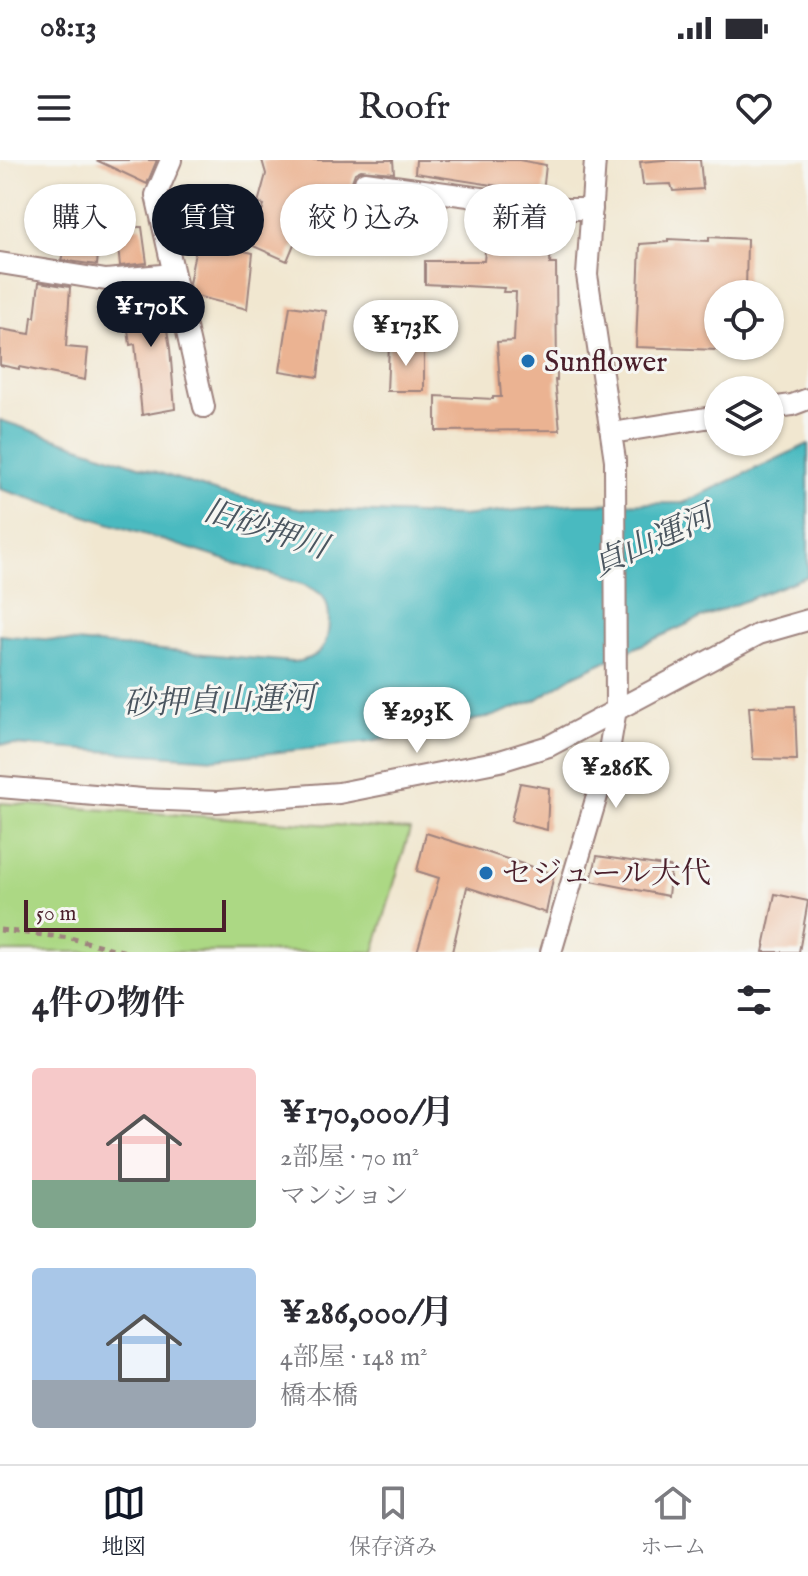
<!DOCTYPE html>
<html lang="ja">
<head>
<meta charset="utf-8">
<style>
  :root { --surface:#fff; --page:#f2f2f3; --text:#2b2b33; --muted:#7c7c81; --line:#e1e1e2; --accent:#111827 }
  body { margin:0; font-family:"IM FELL English","Noto Serif JP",serif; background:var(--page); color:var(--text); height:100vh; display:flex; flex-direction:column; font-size:30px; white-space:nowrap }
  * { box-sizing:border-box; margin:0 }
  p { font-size:26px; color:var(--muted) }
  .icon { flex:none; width:44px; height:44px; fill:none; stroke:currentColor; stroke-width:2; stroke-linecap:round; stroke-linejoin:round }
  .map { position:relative; height:792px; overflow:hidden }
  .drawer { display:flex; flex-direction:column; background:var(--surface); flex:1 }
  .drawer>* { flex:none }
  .banner { position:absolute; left:24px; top:24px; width:760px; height:72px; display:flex; gap:16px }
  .buttons { position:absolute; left:704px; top:120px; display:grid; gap:16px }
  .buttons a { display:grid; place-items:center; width:80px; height:80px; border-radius:50%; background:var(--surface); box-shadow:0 2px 6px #0004; font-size:40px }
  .scale { position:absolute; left:24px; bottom:20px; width:202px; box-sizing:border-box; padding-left:8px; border:4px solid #4a1f2b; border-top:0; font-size:22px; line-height:28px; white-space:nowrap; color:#4a1f2b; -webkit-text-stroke:6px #f6f6f2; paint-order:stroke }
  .price { position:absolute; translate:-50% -68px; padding:0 18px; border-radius:28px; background:#fff; color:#222; font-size:26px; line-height:52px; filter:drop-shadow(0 2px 4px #0008) }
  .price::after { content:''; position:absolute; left:50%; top:48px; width:24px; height:18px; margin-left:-12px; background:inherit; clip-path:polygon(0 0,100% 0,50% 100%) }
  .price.active { background:var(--accent); color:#fff }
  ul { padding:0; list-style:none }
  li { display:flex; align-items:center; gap:24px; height:200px; padding:0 32px }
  li span { display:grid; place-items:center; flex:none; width:224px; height:160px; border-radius:8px; color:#555 }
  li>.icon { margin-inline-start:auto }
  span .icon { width:96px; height:96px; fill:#fffc; stroke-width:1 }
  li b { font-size:34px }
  h2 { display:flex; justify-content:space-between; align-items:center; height:96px; padding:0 32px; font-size:34px }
  .chip { padding:0 28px; border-radius:36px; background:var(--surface); box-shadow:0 2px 6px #0004; font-size:28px; line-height:72px }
  .chip.active { background:var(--accent); color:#fff }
  .status { display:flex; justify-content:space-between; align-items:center; height:56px; padding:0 40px; background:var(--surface); direction:ltr }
  .status svg { height:22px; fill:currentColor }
  header { display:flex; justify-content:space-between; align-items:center; height:104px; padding:0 32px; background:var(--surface); font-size:36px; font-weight:600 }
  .tabs { display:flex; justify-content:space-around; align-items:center; height:112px; border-top:2px solid var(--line); background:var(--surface); font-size:22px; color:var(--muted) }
  .tabs a { display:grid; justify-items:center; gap:4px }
  .tabs .active { color:var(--accent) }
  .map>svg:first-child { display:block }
</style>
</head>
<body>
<div class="status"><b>08:13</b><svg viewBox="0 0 49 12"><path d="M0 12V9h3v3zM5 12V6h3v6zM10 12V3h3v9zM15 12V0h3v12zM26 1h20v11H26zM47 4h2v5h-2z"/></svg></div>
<header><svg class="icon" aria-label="menu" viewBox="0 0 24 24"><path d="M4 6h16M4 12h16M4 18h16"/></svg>Roofr<svg class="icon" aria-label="heart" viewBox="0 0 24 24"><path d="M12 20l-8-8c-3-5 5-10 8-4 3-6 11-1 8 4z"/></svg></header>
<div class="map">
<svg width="808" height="792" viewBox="0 0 808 792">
  <rect width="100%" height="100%" fill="#f6f6f2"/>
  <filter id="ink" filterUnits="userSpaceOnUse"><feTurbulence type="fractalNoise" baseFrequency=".0125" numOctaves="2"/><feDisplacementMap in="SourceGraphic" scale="16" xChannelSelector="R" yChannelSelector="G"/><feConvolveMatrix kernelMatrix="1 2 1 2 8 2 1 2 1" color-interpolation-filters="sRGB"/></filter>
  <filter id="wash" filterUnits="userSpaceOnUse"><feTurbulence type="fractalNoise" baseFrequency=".006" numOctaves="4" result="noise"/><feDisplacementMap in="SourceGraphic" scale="32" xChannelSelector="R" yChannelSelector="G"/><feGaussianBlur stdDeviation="1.8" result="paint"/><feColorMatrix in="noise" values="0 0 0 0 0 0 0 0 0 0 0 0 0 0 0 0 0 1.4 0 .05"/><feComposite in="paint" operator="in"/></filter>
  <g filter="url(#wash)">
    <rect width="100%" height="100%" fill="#f1e7d0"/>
    <polygon fill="#acd884" stroke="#7b7c58" stroke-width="2" points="0,643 410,670 374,792 0,792"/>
    <path fill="#4abac0" stroke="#4a6c76" stroke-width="2" d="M0,260l220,73 83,16 159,7 111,-12 110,-1 125,-59v132l-107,42 -126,57 -39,25 -43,16 -123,26 -155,17 -215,-15v-109l292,27c27,-2 37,-15 37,-42 0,-9 -1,-18 -7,-25 -4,-4 -12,-7 -17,-10l-305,-96z"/>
    <g id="blocks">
      <g fill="#ebb392">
        <polygon points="96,0 157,0 147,24"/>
        <polygon points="262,0 393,0 394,13 361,10 355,13 352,21 353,28 358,33 395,39 396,77 299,72 287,101 251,85 264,45 258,43 266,14"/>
        <polygon points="416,0 519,0 546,5 543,33 415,13"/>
        <polygon points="663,0 700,0 703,29 673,31 671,24 643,25 640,2"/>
        <polygon points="489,52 552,61 550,104 556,104 557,220 555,220 560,270 436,271 436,236 493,239 493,237 501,237 497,182 514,181 516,132 503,132 504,128 425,124 425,101 484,101"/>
        <polygon points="116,67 142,67 147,103 120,106"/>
        <polygon points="70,73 99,82 97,105 61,100"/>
        <polygon points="709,77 747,79 746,133 718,133 718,190 636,187 640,84 668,82 668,79 709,81"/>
        <polygon points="197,81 253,93 247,149 192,135 189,124"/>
        <polygon points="39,122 70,127 66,187 88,189 85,220 19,207 19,209 0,205 0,169 30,174 32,157 35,157"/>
        <polygon points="160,128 170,188 175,249 142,255 135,184 130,185 123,131"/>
        <polygon points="290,146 326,151 318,217 280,211"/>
        <polygon points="389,185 424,185 424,231 387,231"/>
        <polygon points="795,546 797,600 753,599 749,547"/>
        <polygon points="520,623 549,628 547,670 511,661"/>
        <polygon points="426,673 554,714 546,753 467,727 452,792 417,792 439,718 417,711"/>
        <polygon points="597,696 671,707 668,736 591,721"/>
        <polygon points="775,734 808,741 799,792 763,792"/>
      </g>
    </g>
  </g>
  <g filter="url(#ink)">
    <use href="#blocks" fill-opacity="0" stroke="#9e837e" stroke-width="2"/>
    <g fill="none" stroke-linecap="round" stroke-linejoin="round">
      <defs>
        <g id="minor">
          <polyline points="171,0 156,35 204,247"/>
          <polyline points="365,22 563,49 592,49"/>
          <polyline points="0,103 106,120 173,114"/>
          <polyline points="770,248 792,245 808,239"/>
          <polyline points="612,273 718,256"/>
          <polyline points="0,627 142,639 217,642 339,633 500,601 549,586 759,474 808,460"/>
          <polyline points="551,792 607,602 616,549 615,300 587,115 595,0"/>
        </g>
      </defs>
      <use href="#minor" stroke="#9e837e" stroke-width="24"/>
      <polyline stroke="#9e837e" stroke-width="5" stroke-dasharray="6 6" stroke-linecap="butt" points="0,770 70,778 126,792"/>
      <use href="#minor" stroke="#fff" stroke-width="20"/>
    </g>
  </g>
  <g fill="#1f6fb2" stroke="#f6f6f2" stroke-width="3">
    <circle cx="528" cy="201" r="8"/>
    <circle cx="486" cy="713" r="8"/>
  </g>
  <g text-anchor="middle" stroke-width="6" stroke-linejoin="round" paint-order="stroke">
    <g font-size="30" fill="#4a1f2b" stroke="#f6f6f2" text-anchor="start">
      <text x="544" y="211">Sunflower</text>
      <text x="502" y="723">セジュール大代</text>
    </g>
    <g font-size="32" font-style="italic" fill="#4a555f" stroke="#f6f6f2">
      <text transform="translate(266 368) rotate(18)" y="11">旧砂押川</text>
      <text transform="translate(652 380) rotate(-24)" y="11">貞山運河</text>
      <text transform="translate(219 540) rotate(-2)" y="11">砂押貞山運河</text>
    </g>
  </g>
</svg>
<div class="buttons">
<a><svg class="icon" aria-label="locate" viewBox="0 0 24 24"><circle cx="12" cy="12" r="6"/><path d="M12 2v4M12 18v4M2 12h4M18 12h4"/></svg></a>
<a><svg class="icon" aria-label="layers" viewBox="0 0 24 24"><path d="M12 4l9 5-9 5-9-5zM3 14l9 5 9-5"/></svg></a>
</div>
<div class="scale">50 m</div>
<b class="price active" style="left:151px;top:189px">¥170K</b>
<b class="price" style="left:406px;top:208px">¥173K</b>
<b class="price" style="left:417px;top:595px">¥293K</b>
<b class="price" style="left:616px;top:650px">¥286K</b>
<div class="banner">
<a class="chip">購入</a>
<a class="chip active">賃貸</a>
<a class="chip">絞り込み</a>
<a class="chip">新着</a>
</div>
</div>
<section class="drawer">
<h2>4件の物件<svg class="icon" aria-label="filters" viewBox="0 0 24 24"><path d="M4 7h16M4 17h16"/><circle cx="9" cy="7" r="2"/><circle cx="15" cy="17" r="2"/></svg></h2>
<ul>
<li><span style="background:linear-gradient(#f6c9c9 70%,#7fa58c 0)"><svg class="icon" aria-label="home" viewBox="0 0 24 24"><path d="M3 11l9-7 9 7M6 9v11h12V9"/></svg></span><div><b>¥170,000/月</b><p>2部屋 · 70 m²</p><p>マンション</p></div></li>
<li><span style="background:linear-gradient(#a9c7e8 70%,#9aa5b1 0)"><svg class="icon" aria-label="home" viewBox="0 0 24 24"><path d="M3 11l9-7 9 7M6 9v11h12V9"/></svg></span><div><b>¥286,000/月</b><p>4部屋 · 148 m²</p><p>橋本橋</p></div></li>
</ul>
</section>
<nav class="tabs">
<a class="active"><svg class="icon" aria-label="map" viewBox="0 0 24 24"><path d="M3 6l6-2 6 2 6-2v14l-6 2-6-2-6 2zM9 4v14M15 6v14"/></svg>地図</a>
<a><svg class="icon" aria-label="saved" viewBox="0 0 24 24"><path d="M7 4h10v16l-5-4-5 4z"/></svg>保存済み</a>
<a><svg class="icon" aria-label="home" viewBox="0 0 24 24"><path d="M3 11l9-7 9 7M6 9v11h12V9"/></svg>ホーム</a>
</nav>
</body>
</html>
